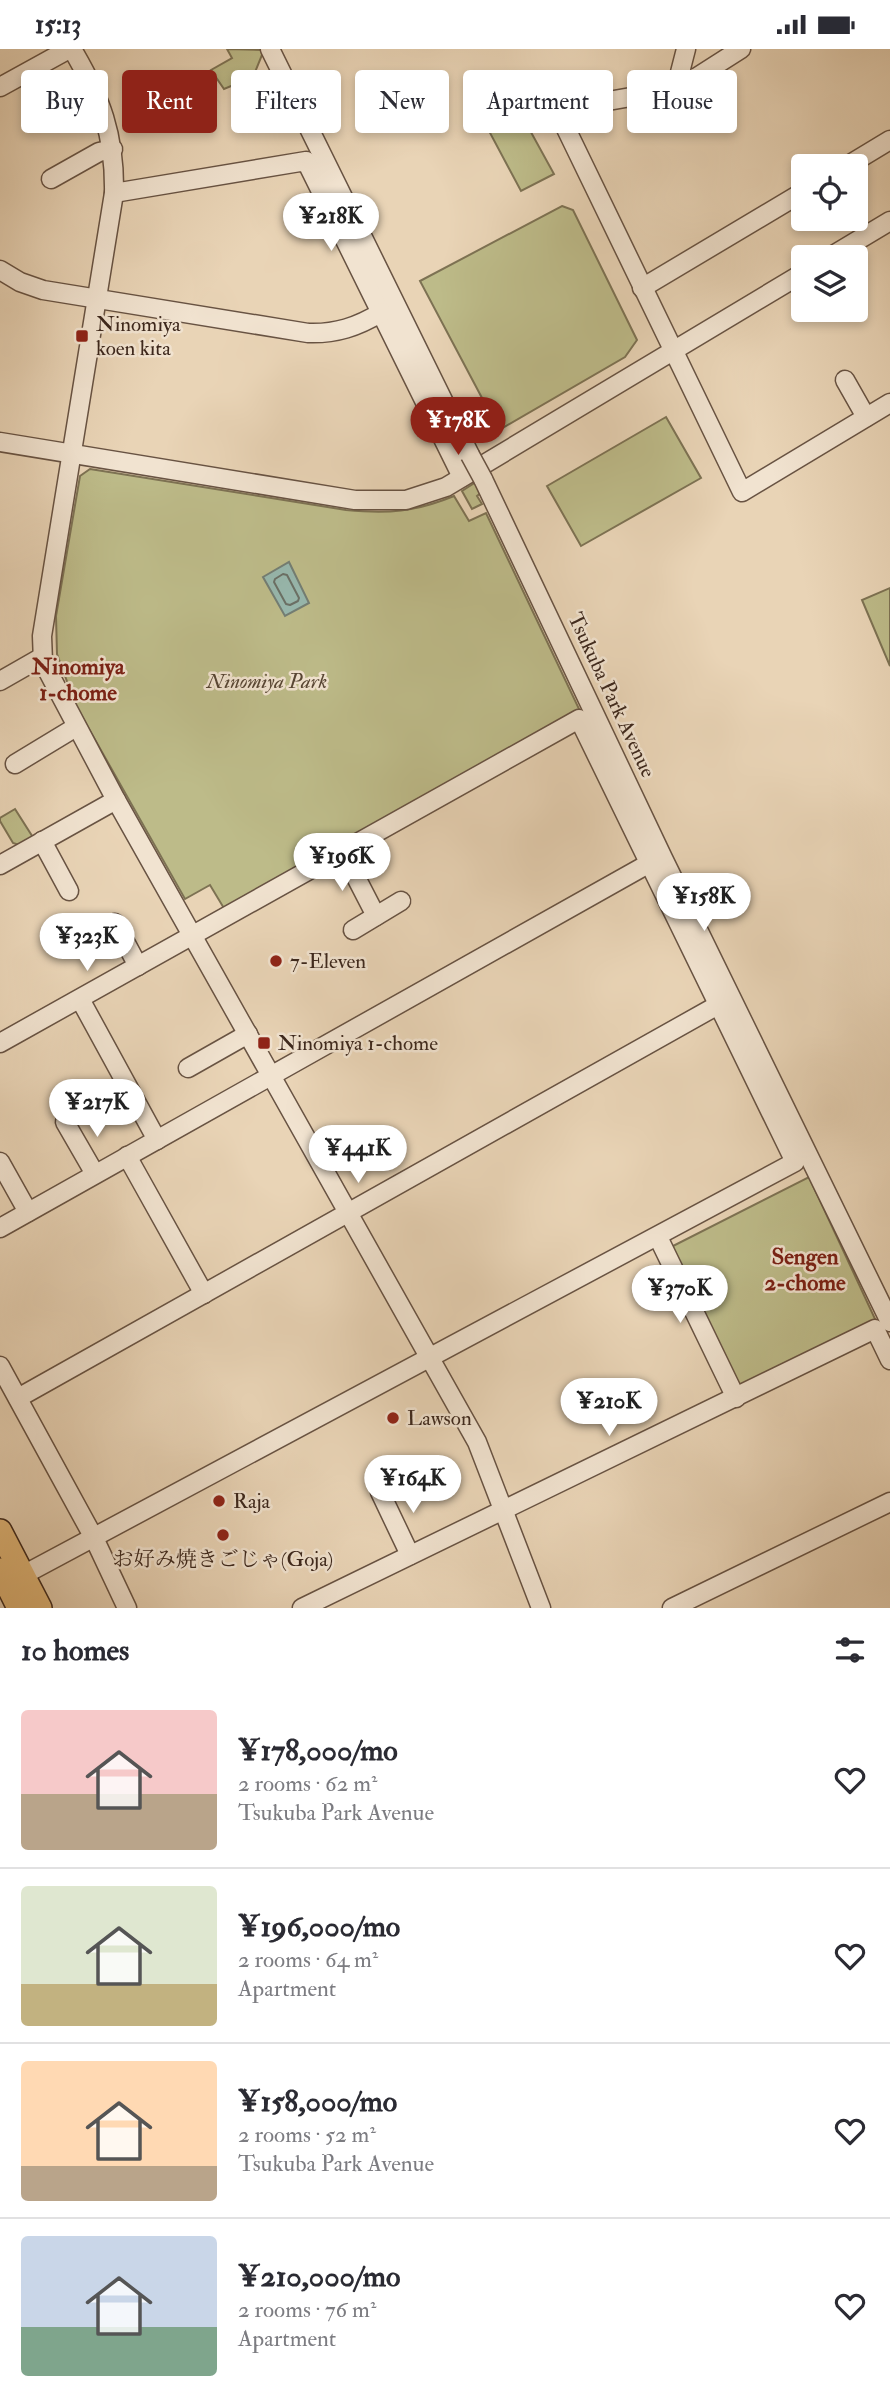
<!DOCTYPE html>
<html lang="en">
<head>
<meta charset="utf-8">
<style>
  :root { --surface:#fff; --page:#f7f7f7; --text:#2b2b33; --muted:#7c7c81; --line:#e1e1e2; --accent:#8f2418 }
  body { margin:0; font-family:"IM FELL Double Pica","Noto Serif JP",serif; background:var(--page); color:var(--text); height:100vh; display:flex; flex-direction:column; font-size:26px; white-space:nowrap }
  * { box-sizing:border-box; margin:0 }
  p { font-size:23px; color:var(--muted) }
  .icon { flex:none; width:38px; height:38px; fill:none; stroke:currentColor; stroke-width:2; stroke-linecap:round; stroke-linejoin:round }
  .map { position:relative; height:1559px; overflow:hidden }
  .drawer { display:flex; flex-direction:column; background:var(--surface); flex:1 }
  .drawer>* { flex:none }
  .guide { position:absolute; left:21px; top:21px; width:849px; height:63px; display:flex; gap:14px }
  .controls { position:absolute; left:791px; top:105px; display:grid; gap:14px }
  .controls a { display:grid; place-items:center; width:77px; height:77px; border-radius:7px; background:var(--surface); box-shadow:0 4px 10px #0003; font-size:35px }
  .price { position:absolute; translate:-50% -60px; padding:0 16px; border-radius:24px; background:#fff; color:#222; font-size:23px; line-height:46px; filter:drop-shadow(0 2px 4px #0008) }
  .price::after { content:''; position:absolute; left:50%; top:42px; width:21px; height:16px; margin-left:-10px; background:inherit; clip-path:polygon(0 0,100% 0,50% 100%) }
  .price.active { background:var(--accent); color:#fff }
  ul { padding:0; list-style:none }
  li { display:flex; align-items:center; gap:21px; height:175px; padding:0 21px }
  li+li { border-top:2px solid var(--line) }
  li span { display:grid; place-items:center; flex:none; width:196px; height:140px; border-radius:7px; color:#555 }
  li>.icon { margin-inline-start:auto }
  span .icon { width:84px; height:84px; fill:#fffc; stroke-width:1 }
  li b { font-size:30px }
  h2 { display:flex; justify-content:space-between; align-items:center; height:84px; padding:0 21px; font-size:30px }
  .pill { padding:0 24px; border-radius:7px; background:var(--surface); box-shadow:0 4px 10px #0003; font-size:24px; line-height:63px }
  .pill.active { background:var(--accent); color:#fff }
  .status { display:flex; justify-content:space-between; align-items:center; height:49px; padding:0 35px; background:var(--surface); direction:ltr }
  .status svg { height:19px; fill:currentColor }
  .map>svg:first-child { display:block }
</style>
</head>
<body>
<div class="status"><b>15:13</b><svg viewBox="0 0 49 12"><path d="M0 12V9h3v3zM5 12V6h3v6zM10 12V3h3v9zM15 12V0h3v12zM26 1h20v11H26zM47 4h2v5h-2z"/></svg></div>
<div class="map">
<svg width="890" height="1559" viewBox="0 0 890 1559">
  <rect width="100%" height="100%" fill="#e9d4b6"/>
  <filter id="stains"><feTurbulence type="fractalNoise" baseFrequency=".00286" numOctaves="4"/><feColorMatrix values="0 0 0 0 .2 0 0 0 0 .09 0 0 0 0 .02 0 0 0 .5 -.17"/></filter>
  <radialGradient id="worn" r=".72"><stop offset=".6" stop-color="#630" stop-opacity="0"/><stop offset="1" stop-color="#630" stop-opacity=".3"/></radialGradient>
  <g fill="#bdbb89" stroke="#7d7253" stroke-width="2">
    <polygon points="227,0 264,1 253,28 224,40 211,21 232,9"/>
    <polygon points="521,65 554,125 521,142 489,82"/>
    <polygon points="562,157 573,161 637,291 625,308 499,381 420,232"/>
    <polygon points="666,368 701,429 581,497 547,437"/>
    <path d="M90,420l256,41c42,4 69,2 108,-14l15,25 17,-8 94,198 -355,199 -15,-25 -25,14 -109,-193 -19,-52 -1,-38 24,-140z"/>
    <polygon points="476,433 482,443 477,447 482,455 472,460 462,442"/>
    <polygon points="890,539 890,617 862,551"/>
    <polygon points="15,760 34,790 22,797 13,794 0,772 0,769"/>
    <polygon points="809,1128 876,1272 745,1338 737,1335 671,1198"/>
  </g>
  <polygon fill="#97b8ae" stroke="#737e74" stroke-width="2" points="289,513 309,554 285,567 263,528"/>
  <g fill="none" stroke-linecap="round" stroke-linejoin="round">
    <polygon stroke="#6a7066" stroke-width="2" points="283,525 287,526 299,549 298,552 290,556 286,555 274,533 275,530"/>
    <defs>
      <g id="minor">
        <path d="M72,0c29,49 43,86 42,144l-72,443 1,26 73,138 361,642 64,166"/>
        <polyline points="270,0 470,406"/>
        <polyline points="741,0 697,28 665,42 557,61 742,443 890,354"/>
        <polyline points="0,38 69,0"/>
        <polyline points="676,39 686,0"/>
        <polyline points="847,117 890,91"/>
        <polyline points="51,130 99,103 113,100"/>
        <polyline points="114,144 306,112 462,428"/>
        <polyline points="830,208 890,172"/>
        <path d="M0,221l20,12 23,8 265,43c28,1 49,-6 74,-21"/>
        <polyline points="642,239 803,143"/>
        <polyline points="845,331 866,368"/>
        <polyline points="0,393 355,451 406,451 446,438 803,224"/>
        <polyline points="483,430 663,809 890,1273"/>
        <polyline points="0,632 42,608"/>
        <polyline points="15,715 76,678"/>
        <polyline points="42,792 69,842"/>
        <polyline points="343,803 376,867"/>
        <polyline points="0,816 116,751"/>
        <polyline points="115,874 138,917"/>
        <polyline points="353,881 401,852"/>
        <polyline points="80,950 157,1091"/>
        <polyline points="0,994 579,670 795,1113 12,1532"/>
        <polyline points="188,1019 248,985"/>
        <polyline points="65,1073 95,1125"/>
        <polyline points="127,1107 204,1245"/>
        <polyline points="0,1113 28,1163"/>
        <polyline points="0,1179 648,815"/>
        <polyline points="658,1188 736,1349"/>
        <polyline points="0,1317 94,1489 127,1559"/>
        <polyline points="18,1349 718,956"/>
        <polyline points="380,1443 410,1506"/>
        <polyline points="302,1559 875,1280 890,1311"/>
        <polyline points="672,1559 890,1453"/>
      </g>
      <g id="major">
        <polyline points="0,1482 40,1559"/>
        <polyline points="0,1521 19,1559"/>
      </g>
    </defs>
    <use href="#minor" stroke="#685343" stroke-width="21"/>
    <use href="#major" stroke="#3d281d" stroke-width="26"/>
    <use href="#minor" stroke="#f1e3d0" stroke-width="18"/>
    <use href="#major" stroke="#e4ba7b" stroke-width="23"/>
    <defs>
      <polyline id="minor-bridge" points="470,406 483,430"/>
    </defs>
    <use href="#minor-bridge" stroke="#685343" stroke-width="21" stroke-linecap="butt"/>
    <use href="#minor-bridge" stroke="#f1e3d0" stroke-width="18"/>
  </g>
  <g fill="#8f2418" stroke="#f1e3d0" stroke-width="2.5">
    <rect x="75" y="280" width="14" height="14" rx="3.5"/>
    <circle cx="276" cy="912" r="7"/>
    <rect x="257" y="987" width="14" height="14" rx="3.5"/>
    <circle cx="393" cy="1369" r="7"/>
    <circle cx="219" cy="1452" r="7"/>
    <circle cx="223" cy="1486" r="7"/>
  </g>
  <g text-anchor="middle" stroke-width="5" stroke-linejoin="round" paint-order="stroke">
    <g font-size="21" fill="#3d281d" stroke="#f1e3d0" text-anchor="start">
      <text x="96" y="282">Ninomiya<tspan x="96" dy="24">koen kita</tspan></text>
      <text x="290" y="919">7-Eleven</text>
      <text x="278" y="1001">Ninomiya 1-chome</text>
      <text x="407" y="1376">Lawson</text>
      <text x="233" y="1459">Raja</text>
      <text x="223" y="1517" text-anchor="middle">お好み焼きごじゃ(Goja)</text>
    </g>
    <g font-size="21" font-style="italic" fill="#574533" stroke="#f1e3d0">
      <text x="267" y="639">Ninomiya Park</text>
    </g>
    <g font-size="21" fill="#3d281d" stroke="#f1e3d0">
      <text transform="translate(612 646) rotate(65)" y="7">Tsukuba Park Avenue</text>
    </g>
    <g font-size="23" font-weight="bold" fill="#7a1f14" stroke="#f1e3d0">
      <text x="78" y="625">Ninomiya<tspan x="78" dy="26">1-chome</tspan></text>
      <text x="805" y="1215">Sengen<tspan x="805" dy="26">2-chome</tspan></text>
    </g>
  </g>
  <rect width="100%" height="100%" filter="url(#stains)"/>
  <rect width="100%" height="100%" fill="url(#worn)"/>
</svg>
<div class="controls">
<a><svg class="icon" aria-label="locate" viewBox="0 0 24 24"><circle cx="12" cy="12" r="6"/><path d="M12 2v4M12 18v4M2 12h4M18 12h4"/></svg></a>
<a><svg class="icon" aria-label="layers" viewBox="0 0 24 24"><path d="M12 4l9 5-9 5-9-5zM3 14l9 5 9-5"/></svg></a>
</div>
<b class="price" style="left:331px;top:204px">¥218K</b>
<b class="price active" style="left:458px;top:408px">¥178K</b>
<b class="price" style="left:342px;top:844px">¥196K</b>
<b class="price" style="left:704px;top:884px">¥158K</b>
<b class="price" style="left:87px;top:924px">¥323K</b>
<b class="price" style="left:97px;top:1090px">¥217K</b>
<b class="price" style="left:358px;top:1136px">¥441K</b>
<b class="price" style="left:680px;top:1276px">¥370K</b>
<b class="price" style="left:609px;top:1389px">¥210K</b>
<b class="price" style="left:413px;top:1466px">¥164K</b>
<div class="guide">
<a class="pill">Buy</a>
<a class="pill active">Rent</a>
<a class="pill">Filters</a>
<a class="pill">New</a>
<a class="pill">Apartment</a>
<a class="pill">House</a>
</div>
</div>
<section class="drawer">
<h2>10 homes<svg class="icon" aria-label="filters" viewBox="0 0 24 24"><path d="M4 7h16M4 17h16"/><circle cx="9" cy="7" r="2"/><circle cx="15" cy="17" r="2"/></svg></h2>
<ul>
<li><span style="background:linear-gradient(#f6c9c9 60%,#b9a48a 0)"><svg class="icon" aria-label="home" viewBox="0 0 24 24"><path d="M3 11l9-7 9 7M6 9v11h12V9"/></svg></span><div><b>¥178,000/mo</b><p>2 rooms · 62 m²</p><p>Tsukuba Park Avenue</p></div><svg class="icon" aria-label="heart" viewBox="0 0 24 24"><path d="M12 20l-8-8c-3-5 5-10 8-4 3-6 11-1 8 4z"/></svg></li>
<li><span style="background:linear-gradient(#dfe7d0 70%,#c2b280 0)"><svg class="icon" aria-label="home" viewBox="0 0 24 24"><path d="M3 11l9-7 9 7M6 9v11h12V9"/></svg></span><div><b>¥196,000/mo</b><p>2 rooms · 64 m²</p><p>Apartment</p></div><svg class="icon" aria-label="heart" viewBox="0 0 24 24"><path d="M12 20l-8-8c-3-5 5-10 8-4 3-6 11-1 8 4z"/></svg></li>
<li><span style="background:linear-gradient(#ffd9b3 75%,#b9a48a 0)"><svg class="icon" aria-label="home" viewBox="0 0 24 24"><path d="M3 11l9-7 9 7M6 9v11h12V9"/></svg></span><div><b>¥158,000/mo</b><p>2 rooms · 52 m²</p><p>Tsukuba Park Avenue</p></div><svg class="icon" aria-label="heart" viewBox="0 0 24 24"><path d="M12 20l-8-8c-3-5 5-10 8-4 3-6 11-1 8 4z"/></svg></li>
<li><span style="background:linear-gradient(#c9d6e8 65%,#7fa58c 0)"><svg class="icon" aria-label="home" viewBox="0 0 24 24"><path d="M3 11l9-7 9 7M6 9v11h12V9"/></svg></span><div><b>¥210,000/mo</b><p>2 rooms · 76 m²</p><p>Apartment</p></div><svg class="icon" aria-label="heart" viewBox="0 0 24 24"><path d="M12 20l-8-8c-3-5 5-10 8-4 3-6 11-1 8 4z"/></svg></li>
</ul>
</section>
</body>
</html>
